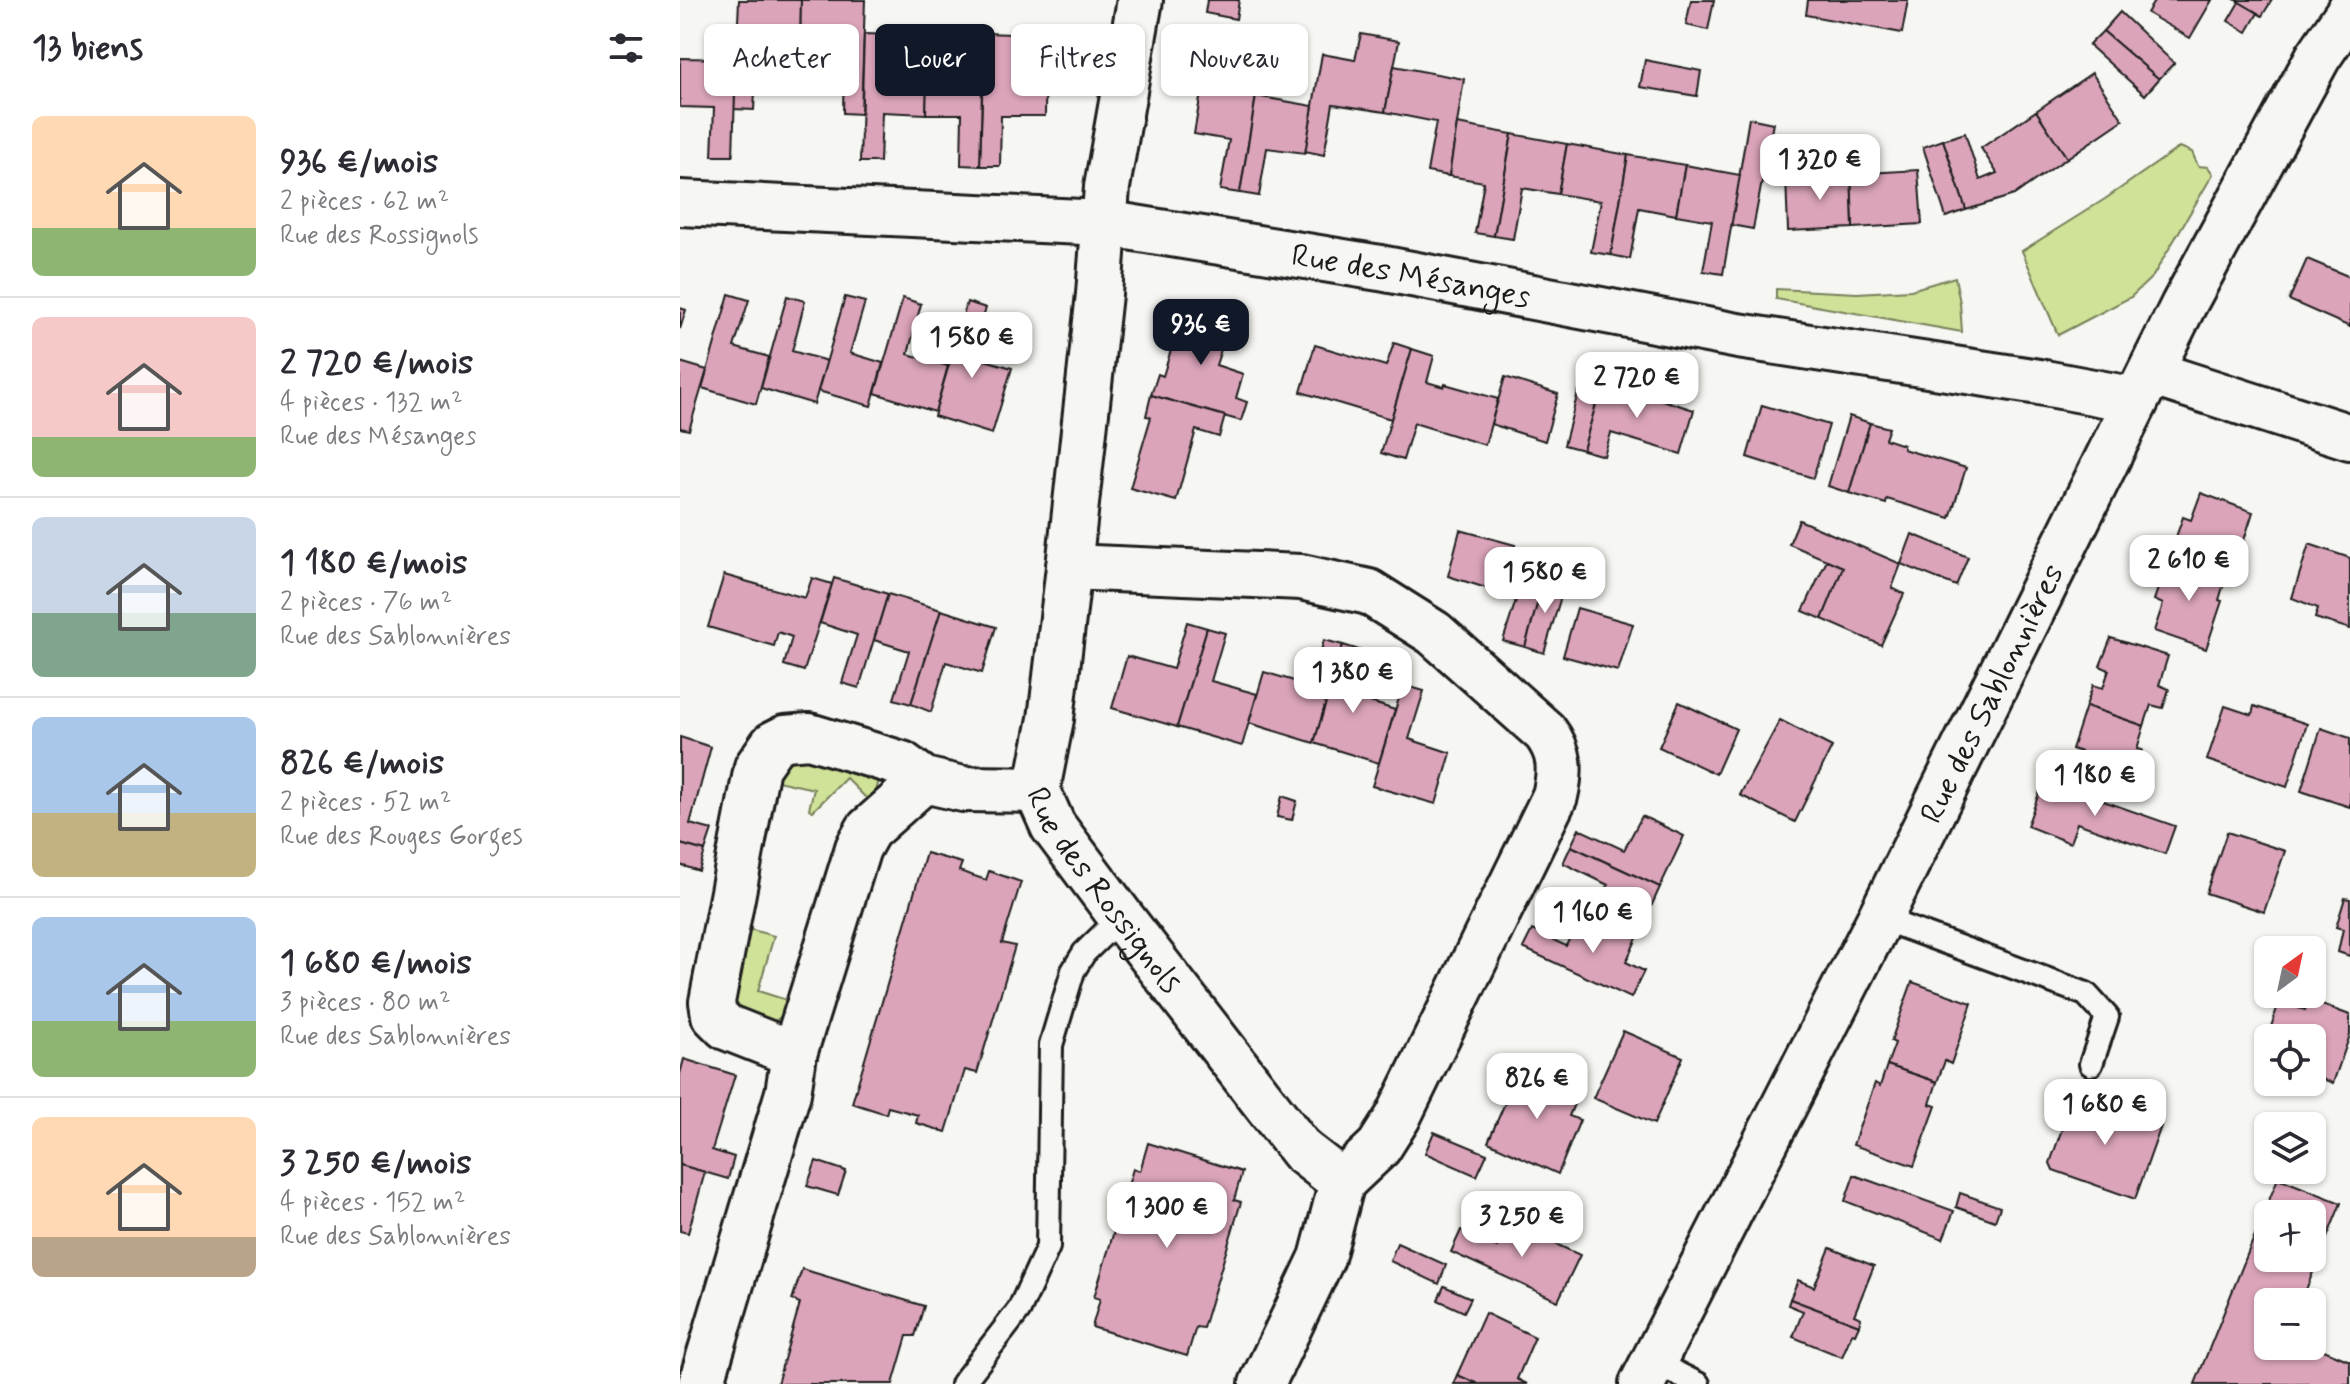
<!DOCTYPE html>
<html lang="fr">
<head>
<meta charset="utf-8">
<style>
  :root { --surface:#fff; --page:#f7f7f7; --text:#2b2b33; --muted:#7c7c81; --line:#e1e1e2; --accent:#111827 }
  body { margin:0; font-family:Mynerve,sans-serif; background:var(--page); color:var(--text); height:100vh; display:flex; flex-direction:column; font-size:30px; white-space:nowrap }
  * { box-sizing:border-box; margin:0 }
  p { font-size:26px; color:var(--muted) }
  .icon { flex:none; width:44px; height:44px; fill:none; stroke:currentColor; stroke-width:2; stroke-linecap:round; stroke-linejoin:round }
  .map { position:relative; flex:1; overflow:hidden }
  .sheet { display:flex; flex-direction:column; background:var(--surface); width:680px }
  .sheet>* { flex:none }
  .hud { position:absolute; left:24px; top:24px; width:760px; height:72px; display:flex; gap:16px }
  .needle { width:52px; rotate:33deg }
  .tools { position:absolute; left:1574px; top:936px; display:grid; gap:16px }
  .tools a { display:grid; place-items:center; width:72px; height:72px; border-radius:12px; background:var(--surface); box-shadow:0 2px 6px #0004; font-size:40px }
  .price { position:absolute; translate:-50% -68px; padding:0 18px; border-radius:16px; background:#fff; color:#222; font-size:26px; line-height:52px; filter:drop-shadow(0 2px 4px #0008) }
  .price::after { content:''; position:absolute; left:50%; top:48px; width:24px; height:18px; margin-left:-12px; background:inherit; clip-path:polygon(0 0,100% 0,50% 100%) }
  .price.selected { background:var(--accent); color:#fff }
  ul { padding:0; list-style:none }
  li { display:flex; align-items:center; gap:24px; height:200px; padding:0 32px }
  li+li { border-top:2px solid var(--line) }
  li span { display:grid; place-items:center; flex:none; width:224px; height:160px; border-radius:12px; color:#555 }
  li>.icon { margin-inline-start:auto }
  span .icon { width:96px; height:96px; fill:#fffc; stroke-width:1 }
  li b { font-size:34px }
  h2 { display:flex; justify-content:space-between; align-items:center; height:96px; padding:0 32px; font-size:34px }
  .chip { padding:0 28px; border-radius:12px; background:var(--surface); box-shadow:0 2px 6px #0004; font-size:28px; line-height:72px }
  .chip.selected { background:var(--accent); color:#fff }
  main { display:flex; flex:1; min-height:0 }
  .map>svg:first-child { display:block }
</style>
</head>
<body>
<main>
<section class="sheet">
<h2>13 biens<svg class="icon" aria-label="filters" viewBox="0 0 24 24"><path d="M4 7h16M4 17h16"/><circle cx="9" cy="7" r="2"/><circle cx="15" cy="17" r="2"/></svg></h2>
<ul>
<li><span style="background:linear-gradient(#ffd9b3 70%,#8fb573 0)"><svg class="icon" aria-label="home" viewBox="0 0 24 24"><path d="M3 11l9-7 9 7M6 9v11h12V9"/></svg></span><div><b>936 €/mois</b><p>2 pièces · 62 m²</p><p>Rue des Rossignols</p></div></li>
<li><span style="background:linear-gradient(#f6c9c9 75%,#8fb573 0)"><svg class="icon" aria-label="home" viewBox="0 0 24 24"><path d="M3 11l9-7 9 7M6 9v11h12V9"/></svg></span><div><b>2 720 €/mois</b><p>4 pièces · 132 m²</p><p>Rue des Mésanges</p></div></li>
<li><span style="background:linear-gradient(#c9d6e8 60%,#7fa58c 0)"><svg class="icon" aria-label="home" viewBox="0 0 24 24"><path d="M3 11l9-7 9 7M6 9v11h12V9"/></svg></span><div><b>1 180 €/mois</b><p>2 pièces · 76 m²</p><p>Rue des Sablonnières</p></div></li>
<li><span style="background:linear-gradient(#a9c7e8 60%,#c2b280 0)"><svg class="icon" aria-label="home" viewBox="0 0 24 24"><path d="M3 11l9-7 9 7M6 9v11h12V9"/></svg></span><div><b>826 €/mois</b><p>2 pièces · 52 m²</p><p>Rue des Rouges Gorges</p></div></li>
<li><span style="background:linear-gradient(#a9c7e8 65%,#8fb573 0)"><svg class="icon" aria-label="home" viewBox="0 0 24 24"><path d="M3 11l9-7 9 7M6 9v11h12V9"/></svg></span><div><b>1 680 €/mois</b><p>3 pièces · 80 m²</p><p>Rue des Sablonnières</p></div></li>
<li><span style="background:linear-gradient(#ffd9b3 75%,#b9a48a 0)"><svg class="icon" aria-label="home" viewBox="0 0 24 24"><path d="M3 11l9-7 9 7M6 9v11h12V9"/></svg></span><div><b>3 250 €/mois</b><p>4 pièces · 152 m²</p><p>Rue des Sablonnières</p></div></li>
</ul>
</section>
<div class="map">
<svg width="1670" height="1384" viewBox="0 0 1670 1384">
  <rect width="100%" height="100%" fill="#f6f6f2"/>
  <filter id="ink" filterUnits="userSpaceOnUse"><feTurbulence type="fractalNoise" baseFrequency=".0125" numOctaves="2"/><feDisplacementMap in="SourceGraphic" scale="16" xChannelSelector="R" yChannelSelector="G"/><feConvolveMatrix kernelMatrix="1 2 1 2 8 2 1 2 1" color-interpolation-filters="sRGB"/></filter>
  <g filter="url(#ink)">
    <g fill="#cfe297" stroke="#767f5a" stroke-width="2">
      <polygon points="1500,147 1512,152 1518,166 1528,167 1533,174 1473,276 1451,297 1378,335 1342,251 1425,199"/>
      <polygon points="1275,277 1280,303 1282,332 1096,299 1096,289 1177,293 1231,290"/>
      <polygon points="115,750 193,770 199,780 196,791 188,800 166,778 133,811 129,809 134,789 88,779"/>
      <path d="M58,926l36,10 -16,55 35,11c-19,29 -26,20 -56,13l-9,-26z"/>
    </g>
    <g fill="#dba4ba" stroke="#1c1c1c" stroke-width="2" fill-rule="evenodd">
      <polygon points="59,0 121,0 120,58 77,56 74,110 54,109"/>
      <polygon points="121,0 185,0 181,114 163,113 164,59 120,58"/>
      <polygon points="527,0 559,0 556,19 525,13"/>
      <polygon points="1011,0 1034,0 1028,30 1006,25"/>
      <polygon points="1128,0 1228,0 1222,33 1126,15"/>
      <polygon points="1475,0 1532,0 1510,38 1467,13"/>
      <polygon points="1556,0 1592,0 1582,16"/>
      <polygon points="1559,2 1578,13 1567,32 1548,21"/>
      <polygon points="1440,12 1494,63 1479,79 1423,31"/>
      <polygon points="1423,31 1479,79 1465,95 1409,45"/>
      <polygon points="304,33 366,35 365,116 321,116 320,166 300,166"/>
      <polygon points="184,34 249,36 246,114 202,112 200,162 180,162"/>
      <polygon points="681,34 719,41 705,112 653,104 644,155 625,151 642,54 675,60"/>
      <polygon points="248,48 303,49 300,166 281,165 282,114 246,114"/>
      <polygon points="0,58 56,59 53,156 32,156 34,108 0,107"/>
      <polygon points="965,60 1021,71 1017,96 960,87"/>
      <polygon points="714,66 784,79 769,176 747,172 756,122 705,112"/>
      <polygon points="1412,73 1443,120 1387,158 1356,111"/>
      <polygon points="522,87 576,96 560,193 540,190 549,140 514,134"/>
      <polygon points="576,96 633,106 625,153 587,148 579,196 560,193"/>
      <polygon points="1356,111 1387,158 1334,195 1286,210 1263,140 1285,133 1300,180 1317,173 1301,148"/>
      <polygon points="1069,118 1093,123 1073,229 1051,225"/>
      <polygon points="777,124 832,134 814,236 795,233 804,182 769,176"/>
      <polygon points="832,134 887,144 878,194 842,188 833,239 814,236"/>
      <polygon points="1263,140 1286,210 1266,217 1243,147"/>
      <polygon points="887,144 948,155 931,255 911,252 921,201 878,194"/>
      <polygon points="948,155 1005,165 996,215 959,208 950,259 931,255"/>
      <polygon points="1005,165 1060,175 1043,274 1023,271 1032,221 996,215"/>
      <polygon points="1238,170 1242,224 1173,228 1171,174"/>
      <polygon points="1171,174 1173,228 1108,231 1106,177"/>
      <polygon points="1627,259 1670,277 1670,327 1609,300"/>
      <polygon points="49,294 69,300 54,347 89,357 76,404 22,388"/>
      <polygon points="107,296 125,301 112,351 147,361 134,404 81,388"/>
      <polygon points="165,297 185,302 170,353 203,363 191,406 138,391"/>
      <polygon points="223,298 241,304 228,354 268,366 255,412 195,393"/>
      <polygon points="287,302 306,308 292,356 332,368 312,434 254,416"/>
      <polygon points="505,304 551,319 536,365 563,374 556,398 567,402 561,421 471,395 478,374 483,376"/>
      <polygon points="0,308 6,310 0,329"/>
      <polygon points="714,343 732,349 711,419 621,392 635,345 706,366"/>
      <polygon points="732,349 754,356 747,382 764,387 765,384 818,399 805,445 734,423 723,460 701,453"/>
      <polygon points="0,362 27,370 9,430 0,428"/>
      <polygon points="903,374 923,380 903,450 884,445"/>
      <polygon points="825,377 878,394 865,441 811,424"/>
      <polygon points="923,380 960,390 960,393 1014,410 1001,454 931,433 924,456 903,450"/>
      <polygon points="471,395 545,416 539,437 516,430 496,501 450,488 471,417 466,416"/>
      <polygon points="1082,405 1149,425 1133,478 1067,457"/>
      <polygon points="1169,416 1190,423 1169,493 1148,486"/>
      <polygon points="1190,423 1209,428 1205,439 1223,445 1223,449 1286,468 1270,518 1207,499 1206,504 1169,493"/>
      <polygon points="1521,493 1573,512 1558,559 1553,557 1546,577 1489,557 1503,517 1511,520"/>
      <polygon points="1119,520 1221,564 1212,588 1224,594 1201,645 1142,619 1163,567 1109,544"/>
      <polygon points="780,530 835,545 832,557 846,561 844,570 865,577 845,647 823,641 836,600 821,596 822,593 768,576"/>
      <polygon points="1232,534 1288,557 1276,586 1221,564"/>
      <polygon points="1629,544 1670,558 1670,629 1635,618 1638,608 1612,598"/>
      <polygon points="1489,557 1546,577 1539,600 1542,601 1526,649 1474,631 1483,604 1474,600"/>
      <polygon points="1147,560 1163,567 1142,619 1123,611"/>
      <polygon points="44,575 125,598 132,578 152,584 124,671 104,665 112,637 98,632 94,646 28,627"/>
      <polygon points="865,577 885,583 864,653 845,647"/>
      <polygon points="154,578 208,594 179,688 162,683 177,635 140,623"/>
      <polygon points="208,594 261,610 231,704 214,699 229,651 194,640"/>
      <polygon points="897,608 953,624 938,671 883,656"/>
      <polygon points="261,610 316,627 302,673 266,662 251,712 231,704"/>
      <polygon points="507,622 527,628 497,727 432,708 447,656 493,669"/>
      <polygon points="527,628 545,633 531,681 577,694 562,746 497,727"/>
      <polygon points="1431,638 1488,656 1479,685 1489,689 1483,708 1471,705 1464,726 1406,706 1413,685 1423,688 1429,670 1420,666"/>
      <polygon points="644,640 663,645 634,743 569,723 584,672 631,686"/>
      <polygon points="663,645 682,651 669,695 715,710 699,763 634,743"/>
      <polygon points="723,685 744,691 729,739 771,753 756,804 692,786"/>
      <polygon points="999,702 1056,729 1036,774 979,747"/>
      <polygon points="1406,706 1464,726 1457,749 1462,750 1446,797 1392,779 1401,752 1392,749"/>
      <polygon points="1545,706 1572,715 1574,706 1627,724 1607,787 1527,760"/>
      <polygon points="1100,720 1152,747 1115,822 1060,795"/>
      <polygon points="1641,728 1670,738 1670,807 1621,791"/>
      <polygon points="0,737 31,747 10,824 32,830 25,851 0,844"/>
      <polygon points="1364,780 1495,826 1485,854 1397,823 1390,843 1347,826"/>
      <polygon points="602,796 617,801 612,820 597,817"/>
      <polygon points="962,816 1004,836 980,887 891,846 899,829 944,850"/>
      <polygon points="1547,832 1605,851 1584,912 1526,893"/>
      <polygon points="0,844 25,851 19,871 0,865"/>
      <polygon points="891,846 980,887 957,938 913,918 928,885 883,863"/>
      <polygon points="246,853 282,863 279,871 306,880 309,871 341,882 322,943 335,946 297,1073 285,1070 266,1132 236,1123 238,1115 208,1107 206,1114 172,1103"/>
      <polygon points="1665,898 1670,899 1670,956 1658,952 1663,929 1656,927"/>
      <polygon points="899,918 911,923 913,918 957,938 946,962 964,971 951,998 843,948 852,930 886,946"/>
      <polygon points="1232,982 1292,1003 1271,1064 1265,1061 1257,1082 1207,1065 1215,1043 1211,1041"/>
      <polygon points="1628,1000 1670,1015 1670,1035 1653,1083 1632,1075 1632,1038 1588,1038 1588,1060 1581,1058 1599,1002 1625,1010"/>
      <polygon points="943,1031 1003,1057 974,1124 913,1098"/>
      <polygon points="4,1059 55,1075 32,1150 54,1157 48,1179 0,1165 0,1074"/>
      <polygon points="1207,1065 1257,1082 1250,1104 1256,1106 1234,1166 1173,1145 1195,1083 1200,1086"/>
      <polygon points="841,1066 899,1092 889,1116 900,1120 878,1174 808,1142"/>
      <polygon points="1394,1095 1481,1126 1455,1199 1373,1170 1370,1163"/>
      <polygon points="754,1132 807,1154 797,1176 745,1153"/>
      <polygon points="468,1143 562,1172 554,1200 561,1202 523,1328 516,1327 507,1356 412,1327 420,1299 414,1297 453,1169 460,1171"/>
      <polygon points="136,1161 166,1171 158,1195 127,1186"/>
      <polygon points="0,1165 25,1172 8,1233 0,1231"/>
      <polygon points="1174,1175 1274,1211 1263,1239 1165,1201"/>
      <path d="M1598,1178l63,25 -40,99h-33v44l44,-1 38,16v23h-155zM1588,1214h44v44h-44z"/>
      <polygon points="1280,1193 1320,1207 1315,1221 1276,1207"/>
      <polygon points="829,1223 900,1255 878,1301 771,1252 781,1230 817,1247"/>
      <polygon points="717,1243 766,1265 759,1284 710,1261"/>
      <polygon points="1150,1248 1194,1266 1174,1315 1181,1318 1179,1325 1110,1299 1118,1280 1134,1287"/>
      <polygon points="122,1269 244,1306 235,1336 227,1336 213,1384 97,1384 120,1303 112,1300"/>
      <polygon points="764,1286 791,1298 784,1312 758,1300"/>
      <polygon points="1110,1299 1179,1325 1175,1334 1172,1333 1162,1357 1113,1337 1123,1311 1108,1305"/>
      <polygon points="805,1313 855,1337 837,1379 847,1384 798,1384 777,1375"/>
      <polygon points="777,1375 798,1384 773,1384"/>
    </g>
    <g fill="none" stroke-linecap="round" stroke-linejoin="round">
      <defs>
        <g id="service">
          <polyline points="1200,918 1406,994 1427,1017 1411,1064"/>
          <polyline points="974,1362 1018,1384"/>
          <polyline points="282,1384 339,1310 368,1247 371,1045 393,971 404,953 441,917"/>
        </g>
        <g id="minor">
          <path id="s1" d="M460,0l-33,187 -8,107 -30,273 -18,152 -14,71 16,36 68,91 181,234 40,31 -20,76 -60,126"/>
          <path id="s2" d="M0,203l424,20 276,45 358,68 301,46 97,18"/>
          <polyline points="1471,373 1670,437"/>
          <path d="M389,567l232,10 68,15 65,41 111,99c16,21 16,38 10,64l-157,321 -19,30 -37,35"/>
          <polyline points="114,1054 46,1027 34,1015 32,1002 77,767 93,744 105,738 129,736 222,764 244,780"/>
          <polyline points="21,1384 108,1093 114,1054 178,848 188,830 244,780 283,789 357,790"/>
          <path id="s3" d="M962,1384l238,-466 303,-612 135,-249 32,-47"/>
        </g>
      </defs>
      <use href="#service" stroke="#1c1c1c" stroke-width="28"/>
      <use href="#minor" stroke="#1c1c1c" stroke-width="50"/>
      <use href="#service" stroke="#f6f6f2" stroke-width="22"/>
      <use href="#minor" stroke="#f6f6f2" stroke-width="44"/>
    </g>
  </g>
  <g text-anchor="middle" stroke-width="6" stroke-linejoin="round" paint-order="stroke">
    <g font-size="32" fill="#1c1c1c" stroke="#f6f6f2">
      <text dy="11" stroke="none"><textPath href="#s2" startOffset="736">Rue des Mésanges</textPath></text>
      <text dy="11" stroke="none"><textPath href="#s3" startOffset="774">Rue des Sablonnières</textPath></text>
      <text dy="11" stroke="none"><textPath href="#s1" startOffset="918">Rue des Rossignols</textPath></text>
    </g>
  </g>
</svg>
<div class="tools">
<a><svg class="needle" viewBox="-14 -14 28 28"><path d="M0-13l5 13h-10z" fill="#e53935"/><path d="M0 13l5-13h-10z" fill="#7c7c81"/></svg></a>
<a><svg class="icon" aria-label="locate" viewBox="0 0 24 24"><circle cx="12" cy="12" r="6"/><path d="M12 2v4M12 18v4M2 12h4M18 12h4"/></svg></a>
<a><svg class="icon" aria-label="layers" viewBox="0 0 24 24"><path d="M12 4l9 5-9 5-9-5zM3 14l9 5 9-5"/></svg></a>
<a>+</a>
<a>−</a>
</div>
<b class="price" style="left:1140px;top:202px">1 320 €</b>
<b class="price selected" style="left:521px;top:367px">936 €</b>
<b class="price" style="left:292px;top:380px">1 580 €</b>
<b class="price" style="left:957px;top:420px">2 720 €</b>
<b class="price" style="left:1509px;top:603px">2 610 €</b>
<b class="price" style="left:865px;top:615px">1 580 €</b>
<b class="price" style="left:673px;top:715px">1 380 €</b>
<b class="price" style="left:1415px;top:818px">1 180 €</b>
<b class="price" style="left:913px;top:955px">1 160 €</b>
<b class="price" style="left:857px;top:1121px">826 €</b>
<b class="price" style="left:1425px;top:1147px">1 680 €</b>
<b class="price" style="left:487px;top:1250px">1 300 €</b>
<b class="price" style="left:842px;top:1259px">3 250 €</b>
<div class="hud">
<a class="chip">Acheter</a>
<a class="chip selected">Louer</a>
<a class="chip">Filtres</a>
<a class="chip">Nouveau</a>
</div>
</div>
</main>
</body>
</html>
